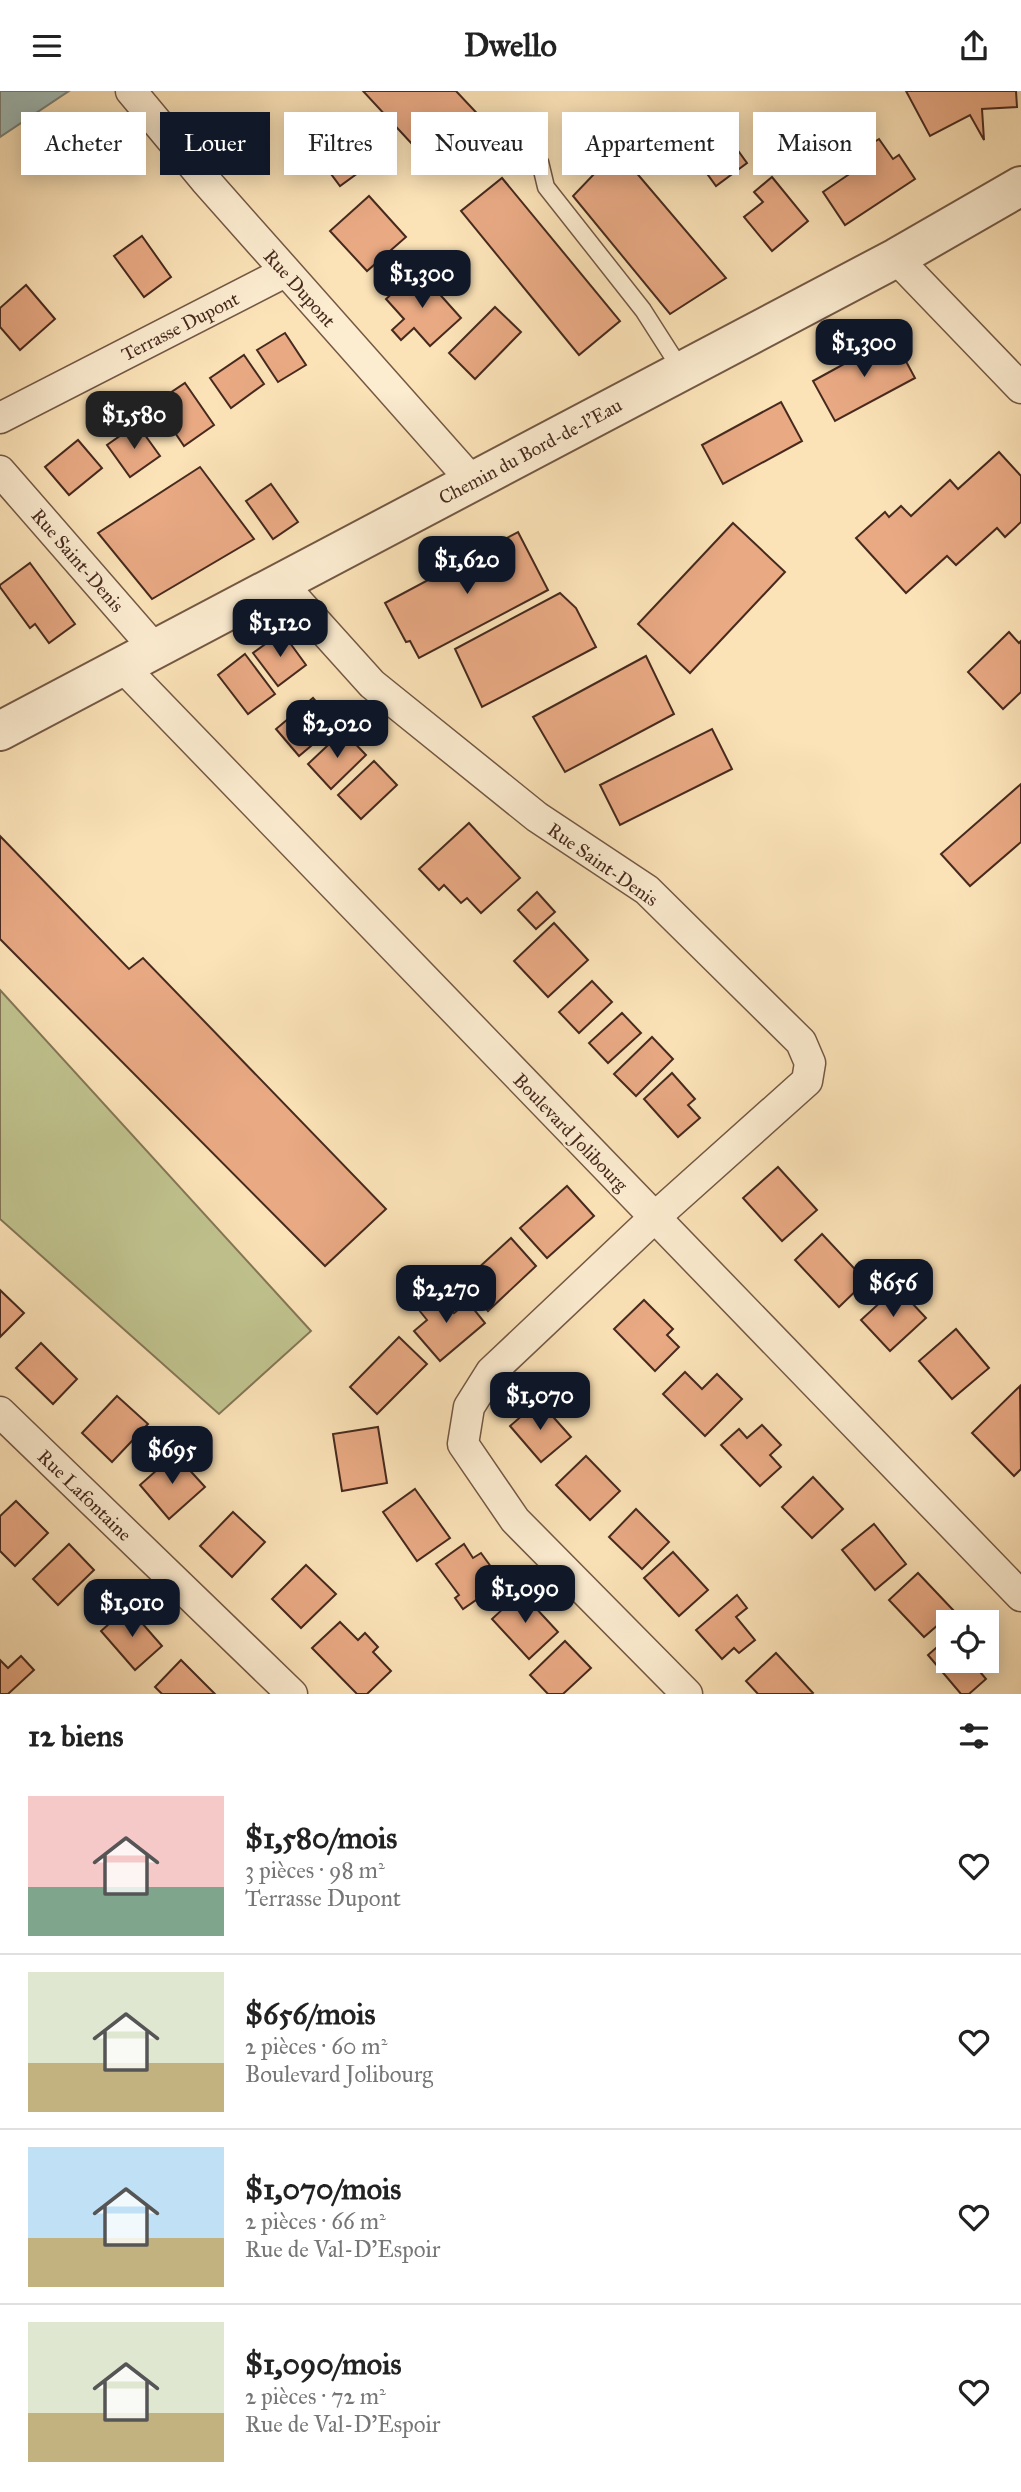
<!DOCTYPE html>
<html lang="fr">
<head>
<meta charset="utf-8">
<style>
  :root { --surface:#fff; --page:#f6f6f6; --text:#222; --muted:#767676; --line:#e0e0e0; --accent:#111827 }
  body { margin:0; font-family:"IM FELL Great Primer",serif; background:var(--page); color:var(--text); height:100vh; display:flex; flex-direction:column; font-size:26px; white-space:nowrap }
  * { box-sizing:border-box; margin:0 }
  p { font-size:23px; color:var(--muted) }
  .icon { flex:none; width:38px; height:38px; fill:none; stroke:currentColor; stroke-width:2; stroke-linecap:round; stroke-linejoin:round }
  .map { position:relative; height:1603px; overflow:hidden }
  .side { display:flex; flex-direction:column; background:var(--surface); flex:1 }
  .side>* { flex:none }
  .hud { position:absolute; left:21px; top:21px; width:980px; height:63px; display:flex; gap:14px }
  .buttons { position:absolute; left:936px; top:1519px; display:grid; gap:14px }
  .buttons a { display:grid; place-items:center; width:63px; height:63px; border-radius:0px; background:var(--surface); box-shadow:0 4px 18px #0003; font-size:35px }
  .price { position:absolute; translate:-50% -60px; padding:0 16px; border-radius:14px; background:var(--accent); color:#fff; font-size:23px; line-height:46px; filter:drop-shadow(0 2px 4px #0008) }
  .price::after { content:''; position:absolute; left:50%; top:42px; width:21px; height:16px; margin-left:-10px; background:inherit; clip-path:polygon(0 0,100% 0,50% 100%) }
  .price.on { background:#222; color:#fff }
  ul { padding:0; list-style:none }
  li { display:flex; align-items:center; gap:21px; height:175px; padding:0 28px }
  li+li { border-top:2px solid var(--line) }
  li span { display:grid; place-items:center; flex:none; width:196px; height:140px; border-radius:0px; color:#555 }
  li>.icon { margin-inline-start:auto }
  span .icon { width:84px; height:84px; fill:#fffc; stroke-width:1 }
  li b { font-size:30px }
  h2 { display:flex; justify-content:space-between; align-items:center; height:84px; padding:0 28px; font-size:30px }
  .pill { padding:0 24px; border-radius:0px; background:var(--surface); box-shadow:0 4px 18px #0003; font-size:24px; line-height:63px }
  .pill.on { background:var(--accent); color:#fff }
  header { display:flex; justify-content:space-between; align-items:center; height:91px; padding:0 28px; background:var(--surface); font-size:32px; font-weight:700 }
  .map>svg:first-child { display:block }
</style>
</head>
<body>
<header><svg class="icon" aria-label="menu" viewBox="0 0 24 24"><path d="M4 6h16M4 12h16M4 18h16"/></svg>Dwello<svg class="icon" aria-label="share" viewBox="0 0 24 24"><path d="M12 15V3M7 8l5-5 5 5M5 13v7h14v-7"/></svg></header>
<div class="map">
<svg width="1021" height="1603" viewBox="0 0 1021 1603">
  <rect width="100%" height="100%" fill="#fbe2b7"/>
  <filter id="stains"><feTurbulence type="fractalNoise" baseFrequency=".00286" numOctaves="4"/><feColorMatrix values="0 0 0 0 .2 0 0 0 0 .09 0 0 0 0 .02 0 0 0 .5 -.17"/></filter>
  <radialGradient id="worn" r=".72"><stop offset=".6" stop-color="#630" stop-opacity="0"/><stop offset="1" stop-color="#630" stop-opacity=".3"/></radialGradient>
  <polygon fill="#c0c38e" stroke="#847656" stroke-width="2" points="0,899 311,1240 219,1323 0,1128"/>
  <polygon fill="#a0bcb6" stroke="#7c8279" stroke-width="2" points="0,0 69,0 0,46"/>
  <g fill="#e8a983" stroke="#472a1e" stroke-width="2">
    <polygon points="363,0 456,0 487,33 437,80"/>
    <polygon points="906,0 1016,0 1017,16 982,18 984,49 970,24 930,45"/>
    <polygon points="713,25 747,72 716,95 682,48"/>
    <polygon points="329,35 362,79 340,95 308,52"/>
    <polygon points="879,48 893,68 899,64 915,88 845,134 823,101 867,71 860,60"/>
    <polygon points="617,59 726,187 670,223 573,105"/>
    <polygon points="772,86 808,130 772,160 744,126 763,111 754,101"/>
    <polygon points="502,87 620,230 579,264 461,120"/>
    <polygon points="369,105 406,146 367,180 330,140"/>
    <polygon points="142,145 171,186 144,206 114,165"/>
    <polygon points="418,179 461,227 430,255 414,237 401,249 392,239 404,228 386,208"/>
    <polygon points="26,194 55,228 20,259 0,236 0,217"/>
    <polygon points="495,216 521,241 475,288 449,262"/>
    <polygon points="285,242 306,274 278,291 257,259"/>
    <polygon points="893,246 915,287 835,330 813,290"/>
    <polygon points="244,264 264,293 231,317 210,287"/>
    <polygon points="185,292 214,334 184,355 155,312"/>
    <polygon points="781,311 802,350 723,393 702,354"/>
    <polygon points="137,333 160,365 130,386 107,354"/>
    <polygon points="78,349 102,377 69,404 45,376"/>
    <polygon points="999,361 1021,385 1021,431 1005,446 997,437 956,474 947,465 906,502 856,447 885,421 889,426 901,415 911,425 950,389 958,398"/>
    <polygon points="200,376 254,448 152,508 98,442"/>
    <polygon points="271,393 298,431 273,448 246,410"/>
    <polygon points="733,432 785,481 690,582 638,533"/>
    <polygon points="518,441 548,499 419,567 410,550 406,551 385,512"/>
    <polygon points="30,472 75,533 49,552 35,533 30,537 0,496 0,494"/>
    <polygon points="560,502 576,517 596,556 482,616 455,558"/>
    <polygon points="282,541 306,574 278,595 253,562"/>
    <polygon points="1009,541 1019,552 1021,550 1021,601 1003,618 968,581"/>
    <polygon points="245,563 275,603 248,623 218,584"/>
    <polygon points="646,565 674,623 565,681 533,626"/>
    <polygon points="313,607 336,634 299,665 276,638"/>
    <polygon points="712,638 732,678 620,734 600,694"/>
    <polygon points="343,640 366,664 331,698 308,673"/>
    <polygon points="374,670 397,694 361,728 338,704"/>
    <polygon points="1021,693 1021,751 970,795 941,763"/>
    <polygon points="469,732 520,787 481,822 467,807 461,812 444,794 439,799 419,778"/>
    <polygon points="0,745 129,878 143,867 386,1118 325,1175 0,848"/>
    <polygon points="537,801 555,821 536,838 518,819"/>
    <polygon points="554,832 588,869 548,906 514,870"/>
    <polygon points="592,890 612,911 579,942 559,921"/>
    <polygon points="622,922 641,942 608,972 589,952"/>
    <polygon points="652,946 673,968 636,1005 614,983"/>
    <polygon points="672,982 695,1008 688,1014 700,1027 678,1046 644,1008"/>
    <polygon points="778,1076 817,1119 782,1150 743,1107"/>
    <polygon points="567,1095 594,1125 547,1167 520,1137"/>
    <polygon points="822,1143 866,1190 839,1216 795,1169"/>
    <polygon points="511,1147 536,1175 488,1220 462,1192"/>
    <polygon points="897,1196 926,1227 890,1260 861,1229"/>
    <polygon points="434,1198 454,1222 468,1211 485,1232 440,1270 414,1240 427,1229 415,1214"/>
    <polygon points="0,1199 24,1222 0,1246"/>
    <polygon points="644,1209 673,1238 667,1244 679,1256 655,1280 614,1238"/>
    <polygon points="956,1238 989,1277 952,1308 919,1270"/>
    <polygon points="399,1246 427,1273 377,1323 350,1296"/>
    <polygon points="41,1252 77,1288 53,1313 16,1277"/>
    <polygon points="685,1281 702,1298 717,1283 742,1308 705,1345 663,1303"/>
    <polygon points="1020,1295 1021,1378 1014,1385 972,1342"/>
    <polygon points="117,1305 148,1333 112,1371 82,1342"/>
    <polygon points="539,1310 571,1346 541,1371 510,1335"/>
    <polygon points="762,1334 781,1354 770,1364 781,1376 760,1395 721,1354 739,1338 747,1347"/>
    <polygon points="378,1336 387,1392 342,1400 333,1343"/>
    <polygon points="175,1363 205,1396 169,1428 140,1394"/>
    <polygon points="586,1365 620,1400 590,1429 556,1394"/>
    <polygon points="813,1386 843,1418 812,1447 782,1416"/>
    <polygon points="415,1398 450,1447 417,1470 383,1421"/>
    <polygon points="16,1410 48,1442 15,1475 0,1460 0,1425"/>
    <polygon points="636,1418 669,1451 642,1478 609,1446"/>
    <polygon points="233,1421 265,1451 232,1486 200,1455"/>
    <polygon points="874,1433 906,1473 875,1499 842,1459"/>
    <polygon points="69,1453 94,1479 58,1514 33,1488"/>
    <polygon points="464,1453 473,1467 481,1462 502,1491 463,1518 455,1507 459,1504 436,1473"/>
    <polygon points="673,1461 708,1499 679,1525 644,1487"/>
    <polygon points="306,1474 336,1503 301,1537 272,1508"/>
    <polygon points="918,1482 954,1520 924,1546 889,1509"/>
    <polygon points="521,1501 558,1541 529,1568 492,1528"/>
    <polygon points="737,1504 747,1517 736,1526 755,1549 739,1562 734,1557 722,1568 696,1539"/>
    <polygon points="128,1516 162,1555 135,1579 101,1540"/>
    <polygon points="340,1531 358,1549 365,1542 378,1556 373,1561 391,1580 367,1603 357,1603 312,1557"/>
    <polygon points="945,1549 948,1554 948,1570 983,1570 976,1576 986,1588 969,1603 961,1603 928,1564"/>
    <polygon points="565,1550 591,1577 563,1603 548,1603 530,1584"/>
    <polygon points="776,1562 813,1602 812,1603 758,1603 746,1590"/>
    <polygon points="21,1565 34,1579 8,1603 0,1603 0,1569 8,1577"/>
    <polygon points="181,1569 215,1603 162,1603 155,1596"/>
  </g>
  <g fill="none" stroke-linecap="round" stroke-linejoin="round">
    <defs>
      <polyline id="service" points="540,71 546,96 643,219 682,280"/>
      <g id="minor">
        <polyline points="131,0 205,89 472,390"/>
        <polyline points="896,167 1021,297"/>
        <polyline points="0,327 285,181"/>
        <polyline points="0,380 155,558"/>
        <polyline points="281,492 372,593 537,726 647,799 801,951 810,972 807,990 654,1127 491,1281 469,1316 463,1353 515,1429 687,1603"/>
        <polyline points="122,575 1021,1505"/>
        <polyline points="0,1321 292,1603"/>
      </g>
      <polyline id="tertiary" points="0,640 896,167 1021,95"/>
    </defs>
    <use href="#service" stroke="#745844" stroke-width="19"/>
    <use href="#minor" stroke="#745844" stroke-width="33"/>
    <use href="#tertiary" stroke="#745844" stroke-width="42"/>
    <use href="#service" stroke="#fcecd0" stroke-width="16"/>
    <use href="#minor" stroke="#fcecd0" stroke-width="30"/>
    <use href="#tertiary" stroke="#fcecd0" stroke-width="38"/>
  </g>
  <g text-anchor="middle" stroke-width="5" stroke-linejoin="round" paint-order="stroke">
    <g font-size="19" fill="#472a1e" stroke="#fcecd0">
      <text transform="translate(300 197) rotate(48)" y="7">Rue Dupont</text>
      <text transform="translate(180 235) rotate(-27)" y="7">Terrasse Dupont</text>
      <text transform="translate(530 360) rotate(-28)" y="7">Chemin du Bord-de-l'Eau</text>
      <text transform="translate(78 469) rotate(49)" y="7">Rue Saint-Denis</text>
      <text transform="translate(603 773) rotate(35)" y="7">Rue Saint-Denis</text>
      <text transform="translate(571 1041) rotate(46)" y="7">Boulevard Jolibourg</text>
      <text transform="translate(85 1404) rotate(44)" y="7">Rue Lafontaine</text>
    </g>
  </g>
  <rect width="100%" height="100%" filter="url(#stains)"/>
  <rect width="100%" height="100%" fill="url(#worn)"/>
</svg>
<div class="buttons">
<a><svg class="icon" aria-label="locate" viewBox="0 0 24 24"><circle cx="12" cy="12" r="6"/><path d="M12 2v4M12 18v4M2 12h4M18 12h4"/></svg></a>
</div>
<b class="price" style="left:422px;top:219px">$1,300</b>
<b class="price" style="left:864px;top:288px">$1,300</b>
<b class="price on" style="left:134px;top:360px">$1,580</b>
<b class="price" style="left:467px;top:505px">$1,620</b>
<b class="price" style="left:280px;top:568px">$1,120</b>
<b class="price" style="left:337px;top:669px">$2,020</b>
<b class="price" style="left:893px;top:1228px">$656</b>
<b class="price" style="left:446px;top:1234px">$2,270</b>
<b class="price" style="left:540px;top:1341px">$1,070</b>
<b class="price" style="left:172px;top:1395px">$695</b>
<b class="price" style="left:525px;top:1534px">$1,090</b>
<b class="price" style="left:132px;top:1548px">$1,010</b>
<div class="hud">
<a class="pill">Acheter</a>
<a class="pill on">Louer</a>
<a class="pill">Filtres</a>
<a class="pill">Nouveau</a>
<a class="pill">Appartement</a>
<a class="pill">Maison</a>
</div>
</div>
<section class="side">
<h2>12 biens<svg class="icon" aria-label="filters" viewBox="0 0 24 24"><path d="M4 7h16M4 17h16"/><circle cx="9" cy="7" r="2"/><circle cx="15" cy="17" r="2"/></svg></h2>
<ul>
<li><span style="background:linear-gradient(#f6c9c9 65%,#7fa58c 0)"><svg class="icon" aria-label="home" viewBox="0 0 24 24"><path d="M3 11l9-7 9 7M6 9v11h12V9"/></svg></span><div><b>$1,580/mois</b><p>3 pièces · 98 m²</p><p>Terrasse Dupont</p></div><svg class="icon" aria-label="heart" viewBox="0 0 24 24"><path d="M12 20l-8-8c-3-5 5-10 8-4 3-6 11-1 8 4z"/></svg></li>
<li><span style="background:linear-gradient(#dfe7d0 65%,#c2b280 0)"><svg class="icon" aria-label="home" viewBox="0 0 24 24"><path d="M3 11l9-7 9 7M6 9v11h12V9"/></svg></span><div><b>$656/mois</b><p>2 pièces · 60 m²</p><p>Boulevard Jolibourg</p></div><svg class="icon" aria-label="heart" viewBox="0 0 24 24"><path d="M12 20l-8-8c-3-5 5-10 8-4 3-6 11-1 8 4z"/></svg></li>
<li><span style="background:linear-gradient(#bfe0f5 65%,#c2b280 0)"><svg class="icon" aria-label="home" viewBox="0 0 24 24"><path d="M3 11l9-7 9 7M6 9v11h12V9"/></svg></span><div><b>$1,070/mois</b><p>2 pièces · 66 m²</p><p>Rue de Val-D'Espoir</p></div><svg class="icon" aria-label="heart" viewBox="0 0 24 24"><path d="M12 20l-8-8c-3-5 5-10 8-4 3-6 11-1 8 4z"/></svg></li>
<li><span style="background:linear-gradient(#dfe7d0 65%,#c2b280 0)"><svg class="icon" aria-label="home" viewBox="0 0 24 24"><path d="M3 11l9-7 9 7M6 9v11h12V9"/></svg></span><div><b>$1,090/mois</b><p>2 pièces · 72 m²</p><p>Rue de Val-D'Espoir</p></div><svg class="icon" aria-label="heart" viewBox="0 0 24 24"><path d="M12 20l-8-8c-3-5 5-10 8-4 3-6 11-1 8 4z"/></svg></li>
</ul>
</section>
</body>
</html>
